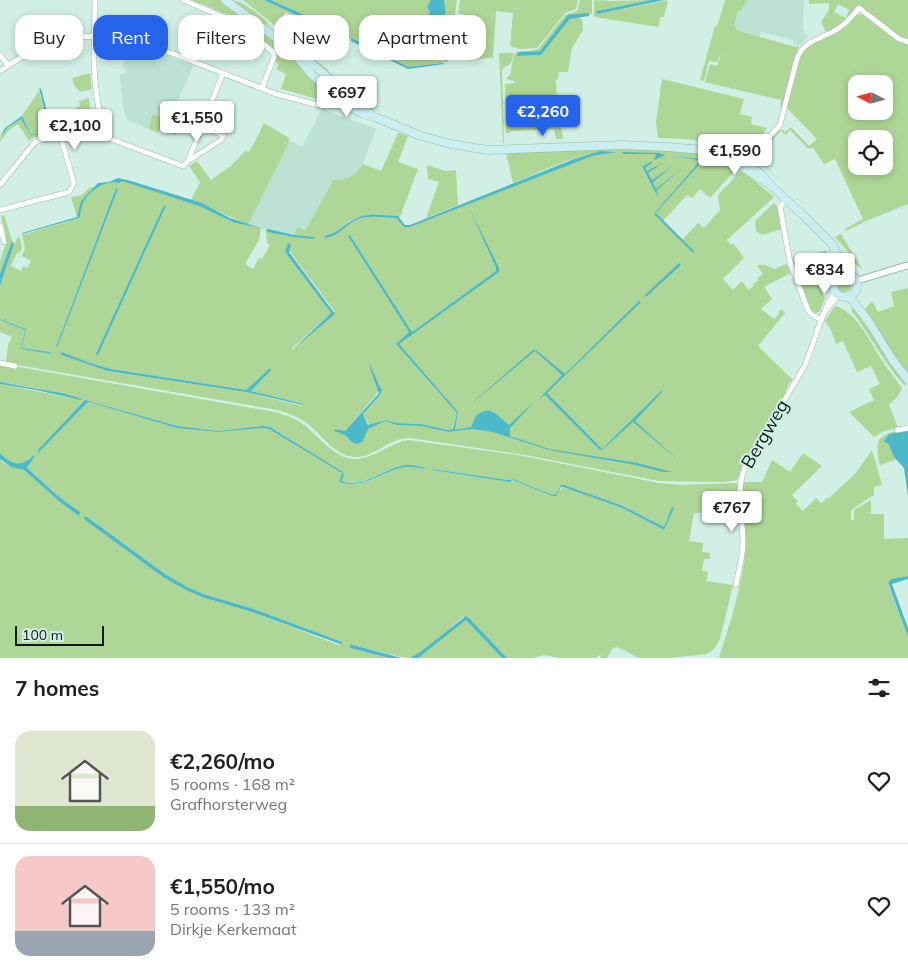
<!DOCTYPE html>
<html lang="en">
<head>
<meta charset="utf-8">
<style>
  :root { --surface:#fff; --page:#f6f6f6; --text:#202124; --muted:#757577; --line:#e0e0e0; --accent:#2563eb }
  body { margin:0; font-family:Mulish,sans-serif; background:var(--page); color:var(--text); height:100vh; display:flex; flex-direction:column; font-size:19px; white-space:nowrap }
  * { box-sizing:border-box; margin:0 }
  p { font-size:16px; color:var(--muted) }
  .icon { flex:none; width:28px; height:28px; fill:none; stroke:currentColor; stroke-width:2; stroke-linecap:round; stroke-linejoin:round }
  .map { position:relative; height:658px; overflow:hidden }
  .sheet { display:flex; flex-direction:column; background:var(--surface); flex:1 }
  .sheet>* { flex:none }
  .banner { position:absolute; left:15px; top:15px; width:500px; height:45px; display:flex; gap:10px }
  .needle { width:32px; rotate:276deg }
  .fabs { position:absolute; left:848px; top:75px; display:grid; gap:10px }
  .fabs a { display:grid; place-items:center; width:45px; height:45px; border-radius:10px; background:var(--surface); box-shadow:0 2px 8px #0003; font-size:25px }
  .scale { position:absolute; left:15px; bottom:12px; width:89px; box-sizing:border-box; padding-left:5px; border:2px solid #111b18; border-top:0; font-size:14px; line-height:18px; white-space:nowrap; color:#111b18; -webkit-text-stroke:4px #d1efe4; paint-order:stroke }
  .price { position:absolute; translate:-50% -42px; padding:0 11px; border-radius:5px; background:#fff; color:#222; font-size:16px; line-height:32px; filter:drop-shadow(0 1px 2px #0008) }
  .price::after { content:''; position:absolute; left:50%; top:30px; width:15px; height:11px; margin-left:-8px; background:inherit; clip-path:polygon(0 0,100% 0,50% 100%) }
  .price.on { background:var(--accent); color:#fff }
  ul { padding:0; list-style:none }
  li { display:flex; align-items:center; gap:15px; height:125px; padding:0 15px }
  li+li { border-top:1px solid var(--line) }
  li span { display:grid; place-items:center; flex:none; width:140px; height:100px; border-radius:15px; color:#555 }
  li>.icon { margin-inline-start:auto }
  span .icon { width:60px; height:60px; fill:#fffc; stroke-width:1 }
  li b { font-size:21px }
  h2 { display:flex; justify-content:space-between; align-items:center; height:60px; padding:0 15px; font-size:21px }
  .tag { padding:0 18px; border-radius:15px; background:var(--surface); box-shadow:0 2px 8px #0003; font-size:18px; line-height:45px }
  .tag.on { background:var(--accent); color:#fff }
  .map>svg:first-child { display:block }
</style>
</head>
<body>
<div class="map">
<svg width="908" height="658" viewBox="0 0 908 658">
  <rect width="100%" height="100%" fill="#d1efe4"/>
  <g fill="#bce2d4">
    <polygon points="747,0 804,0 803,29 808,38 798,46 793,44 793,40 761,32 760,37 739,31 734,26 738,11"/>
    <polygon points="126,41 145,47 193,66 177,103 187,108 183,116 174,113 172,118 153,115 149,129 127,120 123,107 120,78 121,74 125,74 126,69 123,68"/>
    <polygon points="322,109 376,129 363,164 304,238 245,225 287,139 302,147"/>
  </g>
  <g fill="#aed696" fill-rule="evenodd">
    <polygon points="192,0 220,0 261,30 260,31 266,36 268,35 290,52 320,84 317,99 281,89 286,74 276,69 279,64 275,62 278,53 259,37 258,34 240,20 231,16 230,18 229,15 216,10 215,11 214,9 200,3 199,5"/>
    <path d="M231,0c12,0 40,22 44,33l-4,-2 2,-2 -6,-5 -2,1z"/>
    <polygon points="243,0 264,0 346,37 334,56 309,38 311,35 303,28 307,23 286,12 277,23 302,46 288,36"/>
    <path d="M271,0h160l-3,9 2,3 -3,24c12,-16 21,-11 17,-36h13l-9,62 -40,5 -61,-30 -1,-3z"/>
    <polygon points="460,0 578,0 576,9 565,13 537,48 520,49 510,46 513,13 496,11 493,59 491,59 492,57 469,61 468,54 477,52 478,42 469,41 470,26 466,25 466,15 458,13"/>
    <path d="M580,0h12v14l-23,1 -29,36 -22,1v4l23,-1 29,-36 8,-2 4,3 1,10 -11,18 -4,24h-9l-1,7 -2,1 1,25 6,34h-7l-2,-10 -44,2v2h-4l-1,-49 10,-1 -1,-2 -8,-2 5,-6c4,-31 4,-17 27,-24l27,-34 12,-4z"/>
    <polygon points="594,0 612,1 651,0 597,11 598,14 668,0 664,17 660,17 659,27 594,17"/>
    <polygon points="725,0 747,0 741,11 738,11 734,26 739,31 796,47 799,45 782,106 780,106 781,100 705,82 710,64 717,66 721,52 717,62 709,61 704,81 700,80 715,26 717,27"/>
    <path d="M809,0h99v40l-11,-5 -39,-30 -16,19 -16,8 -5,-10 8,-12v-7l-20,1zM838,4l11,6 -3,8 -12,-6z"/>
    <path d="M864,14l44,30v160l-44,18 -18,9 -1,-2 18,-10 -28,-60 -11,5 -11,-16h-6l-17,-18 -4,5 -5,-4 -24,26 23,24 -25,-24 22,-26 6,-1 2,2 5,-4h2l17,18 8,-7 -30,-31 14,-52 4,-7 49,-34zM856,84h28v27h-28zM856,139h28v27h-28z"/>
    <polygon points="277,31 328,70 329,73 327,75 297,48 279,36"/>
    <polygon points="499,53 514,53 511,63 502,69 504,142 503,144"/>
    <polygon points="90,73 92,89 80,92 74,85 72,78"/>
    <path d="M662,79l82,20 -4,15 12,3 -1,7 16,4 -9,12 3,3 -5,2 -7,7c-29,-10 -60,-14 -91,-14l-2,-16z"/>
    <polygon points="39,91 49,129 31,135 22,116"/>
    <path d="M89,98l2,23 -59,17 -3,3 -11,-17 -10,7 -8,11c0,-11 11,-17 19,-23l3,1 9,16 20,-6 -2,-10 28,-8 -1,-4 4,-2 -1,-5z"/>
    <polygon points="174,112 183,116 176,135 161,129 158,133 149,129 152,115 172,118"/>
    <path d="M264,123l25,15 -1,7 -40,79c-20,-7 -37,-18 -57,-24l9,-18 -11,-16 8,-5 14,19 20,-14 14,-15 4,1 9,-16z"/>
    <path d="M398,133l10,3 -10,26 20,7 -18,48c-11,-2 -35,-3 -44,1 -13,6 -17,14 -31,18l-1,2c19,-4 17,-11 32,-18 11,-6 28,-2 40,-2l8,9h6l57,-23v-2l127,-49 23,-1c-32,-3 -74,19 -104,31l-7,-30 93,-5 94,4 24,5 21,10 -28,31 -10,-9 -8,9 -5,-3 -24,26 -7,-8 48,-54 -2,-1 -31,-3 32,5 -48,54 39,37 -12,-11 16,-17 6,5 16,-18 -2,-15 23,-24 3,-1 8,6 -1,2 23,19 -47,43 4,5 2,-2 11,15 -21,21 10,11 9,-9 6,9 6,-4 -1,-2 6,-4 -2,-2 6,-4 -6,-9h8l9,4 12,-5 1,1 4,8 -27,14 8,12 -11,10 13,10 5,-5 -1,-2 4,-3 3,4 -27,33 35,34 -3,2 -5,10 1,2 -41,67 -8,19 -12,2 -66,-1 -134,-26 -115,-17c-21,0 -35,19 -54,19 -20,0 -34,-22 -48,-33 -9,-7 -20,-11 -31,-14l-271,-47 2,-19 4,-7 -12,-5v-12l25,10 -4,19 31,5 -2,-2 -28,-4 4,-19 -26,-10v-33l14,-42 4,-7 2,1 2,10 -3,5h-2l-6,13 10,5 2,-5 4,2 4,-7 -9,-5 3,-8 -3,-13 57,-17c2,-4 2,-11 4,-15 7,-13 22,-23 36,-20l3,-3 77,25 36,18 26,5 -2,12 -14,24 8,5 6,-11 3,1 8,-14 -3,-2 -1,-13 20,6 28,3 -20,-4 4,-8 7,4 29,-51c13,1 22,-5 29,-16l18,7zM116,188l2,1 -61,159 -1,-1zM164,205l2,1 -68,149zM348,235h2l62,97 84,-61v-3l-5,-11 7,12 -2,4 -99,71 49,57 -50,-57 13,-12zM288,249l47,63 -43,38v-2l39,-35 -46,-61zM61,353l29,10 21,6 135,21 24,-22 -19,23 49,12 2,3 -56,-14 -138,-21 -47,-16zM379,391v5l-16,18 7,12 19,-6 7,3 25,1 31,6 5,-17 1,2 -4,16 33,-4 55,21 -50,-16 -20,-3 -23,3 -28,-6 -25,-1 -9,-4 -19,8 -6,13 -27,-11v-2l10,2z"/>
    <polygon points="427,165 445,171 456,170 458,205 426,218 439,182 428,179"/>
    <polygon points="95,186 81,201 79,215 77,217 71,197 82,195 89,188"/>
    <polygon points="774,203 778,207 782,229 762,235 756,231 755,221"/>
    <polygon points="4,215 12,241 0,274 0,262 6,242 4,236 6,234 1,216"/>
    <polygon points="841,234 863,270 854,263 849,253 835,237"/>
    <polygon points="826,250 828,267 821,282 821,290 825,298 820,311 816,313 811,310 793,264"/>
    <circle cx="844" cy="285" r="7"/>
    <polygon points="908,288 908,375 888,347 865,309 872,301 878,312 894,306 891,292"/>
    <path d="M836,306c22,8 32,33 45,53 6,10 14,19 21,29l-4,8 -9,9 9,23 -14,3 -10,6 -25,-25 25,-12 -5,-11 11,-5 -9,-18 -14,6 -14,-31 -7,3 -5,-14 -6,-9 9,-14z"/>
    <path d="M854,308l51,73v5c-21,-23 -35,-51 -54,-76z"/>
    <path d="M0,365l6,1 9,4 4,-3 256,45c9,3 18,5 25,10 18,12 35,39 58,37 18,-2 32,-16 50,-19l110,15 141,28 22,2 56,-2v21l-24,-1 -1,9 -18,1 -5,28 14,2 -1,9 8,1v6h-6l-2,12 6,1 -2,9 27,4 -13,54 -6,10 -7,5 -39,4h-29l-22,-11 -4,1 -6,10h-7l1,-4 -5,4h-36l-16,-3 -11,3h-26l-39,-41h-5c-10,8 -42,38 -52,41 -12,0 -47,-11 -61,-14v4l39,10h-389v-199l3,4 21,7 36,32 20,10 -22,-16 -31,-28 8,-12 -1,-1c-13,13 -22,10 -34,-2v-69l81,16 -45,-12 -36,-6zM85,400l92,26 41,5 45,-5 14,5 67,42 -3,8c29,9 57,-27 84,-12 -6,0 -13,-3 -20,-2 -22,5 -42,23 -66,15l3,-9 -73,-44 -6,-1 -45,4 -41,-4 -88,-26 -2,1 -49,49zM432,469l77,11 4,-1 40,16 3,-1 4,-8 2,-1 61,21 41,21 8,-20 -8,23 -42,-22 -59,-21 -9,9 -5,-1 -36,-15 -4,2 -77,-12zM87,517l78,57 24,14 17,7 48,14 88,33 1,3 -7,-1 -84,-32 -47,-14 -42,-21 -78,-57z"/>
    <path d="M908,429v3l-22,12 3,1 8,14 -17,6c-7,-28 0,-32 28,-36z"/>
    <path d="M872,450l10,35 -8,2v9h-2l-21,14v10h3v-10l17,-10v14h13v25l24,-1v38l-17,3 -3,6 20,52v21h-189c10,-32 22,-68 26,-102 2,-25 -3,-50 -3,-74h20l10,-22 18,12 13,-19 19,13 -30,29 6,6 -2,3 7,7 13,-13 5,5 6,-5 1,1 28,-26z"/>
    <polygon points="466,620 502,658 418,658 465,620"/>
  </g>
  <g fill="#4cb9ca">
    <polygon points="264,0 271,0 346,34 347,37 345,37"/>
    <path d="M431,0h13c3,19 2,18 -11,29 -5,4 -7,9 -13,11l-3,-1c-2,-13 8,-18 13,-27l-3,-5z"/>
    <polygon points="651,0 664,0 598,14 596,13 597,11"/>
    <polygon points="589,13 589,16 570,19 541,55 517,56 518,52 540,51 568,15"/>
    <polygon points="351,38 408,67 443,63 444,64 408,69 351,41"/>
    <polygon points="39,88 41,89 52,129 31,136 21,119 8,127 0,137 5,128 22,116 31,135 49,129"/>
    <path d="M600,151l17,1 -25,4 -182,71h-6l-8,-9c-11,0 -30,-4 -40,2 -14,7 -14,15 -32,18l1,-2c15,-4 17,-11 30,-17 12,-7 30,-3 43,-3l7,9h5l164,-66z"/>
    <polygon points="622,152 659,153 665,155 655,160 654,159 656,156 655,154 623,154"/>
    <polygon points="671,155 704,159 656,213 694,251 693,253 654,214 700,161 699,160"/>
    <polygon points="652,161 652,163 645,168 647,171 664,162 648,173 652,180 673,166 653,182 656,189 681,169 657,190 658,197 643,168 643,166"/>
    <path d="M118,178l13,3 71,22 28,15 31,10 -26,-5 -36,-17 -77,-25 -3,2c-14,-3 -29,7 -36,20 -2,5 -2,11 -4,15l-57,16v-1l55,-16 4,-16 17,-18 11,-1z"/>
    <polygon points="116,188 118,189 57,348 56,347"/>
    <polygon points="164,205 166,206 98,355 96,354"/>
    <path d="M470,209l29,59v4l-100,72 59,68 -3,18 16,-3 5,-11c15,-13 23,2 33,9l26,-24 -25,27v8l39,13 88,14 35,9h-9l-27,-7 -87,-15 -57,-18 -20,-3 -23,3 -28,-6 -25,-1 -10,-4 -18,8 -5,12c-8,6 -11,1 -17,-5 -3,-2 -8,-4 -12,-5l1,-2 10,2 34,-38 -10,-28h1l12,26 -3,5 -16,18 5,11 19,-5 9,3 25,1 28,6 4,-1 4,-16 -61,-69 13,-12 -61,-96 2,-1 62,97 84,-61v-3z"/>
    <polygon points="268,229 294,235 314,237 315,238 313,239 293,237 268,232 266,230"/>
    <polygon points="12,241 14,244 0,286 0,274"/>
    <polygon points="288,243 291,245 289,252 335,314 292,350 331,313 285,252"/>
    <polygon points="679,263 681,265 646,297 645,295"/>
    <polygon points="639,301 641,302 547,393 602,449 661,391 663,391 635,421 679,461 633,422 602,450 600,450 545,395 539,399 562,375 535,351 466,408 533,350 536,350 565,374"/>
    <polygon points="0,319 26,329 22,348 50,352 52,354 21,349 25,330 0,320"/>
    <polygon points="61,352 90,363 111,369 246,390 270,368 271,370 251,391 300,403 303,405 246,392 108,371 61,355"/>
    <polygon points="0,382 66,394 82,399 81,400 36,390 0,384"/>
    <path d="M85,400l92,26 41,5 45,-5 7,1 73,45 1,3 -3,6c22,8 44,-13 65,-16 6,-1 13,2 19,3v1c-6,0 -14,-3 -20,-2 -22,4 -42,23 -66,15l3,-9 -73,-44 -6,-1 -45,4 -41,-4 -88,-26 -2,1 -49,50v-3z"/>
    <polygon points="908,431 908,496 904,468 894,457 889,445 884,441 889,434"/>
    <path d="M0,453c12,12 21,15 34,2l1,1 -8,12 31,28 22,16 -1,4 -19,-14 -36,-32 -13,-3 -11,-8z"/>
    <polygon points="432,469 508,480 513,479 553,495 556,494 561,485 564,485 623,506 664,527 672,507 674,508 664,530 622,508 563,487 561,487 556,496 552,496 513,480 509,482 432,470"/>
    <polygon points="84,517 87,517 165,574 189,588 206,595 254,609 342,642 343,645 252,612 205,598 188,591 163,577 85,520"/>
    <polygon points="908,576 908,579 892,584 908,628 908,637 888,583 891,579"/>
    <polygon points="466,616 469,618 507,658 502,658 466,620 418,658 410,658 419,653"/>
    <polygon points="350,644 401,658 389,658 350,648"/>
  </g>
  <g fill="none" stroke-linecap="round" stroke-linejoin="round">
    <defs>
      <g id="minor">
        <path d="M95,0c0,20 -1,39 -1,59 0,24 5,54 11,78l78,29 5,-5 33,-21 2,-5 -21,-9"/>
        <polyline points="183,0 238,23 273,52 274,57 262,88"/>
        <polyline points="0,55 8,65"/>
        <path d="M0,71c45,-32 90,-43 143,-29l133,52 42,11 4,-1 12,-13"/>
        <polyline points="188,161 223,73"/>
        <path d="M744,164l36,-39 17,-67c8,-19 26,-19 42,-30 8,-5 14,-13 20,-20l40,31 9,3"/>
        <polyline points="0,185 35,142 60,134"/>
        <polyline points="786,199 780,207 790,262 808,310 812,315 822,320"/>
        <polyline points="0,210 69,192 74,184 60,134 101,122"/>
        <polyline points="0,225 4,242"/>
        <polyline points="825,311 839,295"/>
        <polyline points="0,363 15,366"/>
        <polyline points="897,430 908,428"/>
        <path d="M736,585c2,-13 7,-27 7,-42 0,-26 -8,-51 2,-76l59,-100c9,-18 19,-64 32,-75"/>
      </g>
      <polyline id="tertiary" points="856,281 908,265"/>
      <g id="secondary">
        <polyline points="225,0 280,41 282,45 294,53 312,75 350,107 363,114 375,117 421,136 451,144 487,150 622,145 667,147 717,151 733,156 746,162 763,176 770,185"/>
        <polyline points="298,52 371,114"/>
        <polyline points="721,157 736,163 770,185 803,215 833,245 845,273"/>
        <polyline points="833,253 839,275"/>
        <circle cx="845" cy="285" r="12"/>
        <polyline points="849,296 869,322 892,359 908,380"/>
      </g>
    </defs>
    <use href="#minor" stroke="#9bb7ad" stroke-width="6"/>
    <use href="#tertiary" stroke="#9bb7ad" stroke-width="8"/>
    <use href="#secondary" stroke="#9bb7ad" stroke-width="9"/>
    <use href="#minor" stroke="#fff" stroke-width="5"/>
    <use href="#tertiary" stroke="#fff" stroke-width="6"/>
    <use href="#secondary" stroke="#caefee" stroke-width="8"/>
  </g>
  <g text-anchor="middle" stroke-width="4" stroke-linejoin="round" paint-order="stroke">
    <g font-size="18" fill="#111b18" stroke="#d1efe4">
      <text transform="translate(765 434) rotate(-60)" y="6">Bergweg</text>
    </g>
  </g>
</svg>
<div class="fabs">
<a><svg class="needle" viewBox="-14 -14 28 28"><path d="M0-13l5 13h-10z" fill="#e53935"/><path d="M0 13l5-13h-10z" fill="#757577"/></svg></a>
<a><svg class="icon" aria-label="locate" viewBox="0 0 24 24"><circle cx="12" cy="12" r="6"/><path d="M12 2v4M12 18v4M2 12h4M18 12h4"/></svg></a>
</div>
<div class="scale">100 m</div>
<b class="price" style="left:347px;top:118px">€697</b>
<b class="price on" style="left:543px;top:137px">€2,260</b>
<b class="price" style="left:197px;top:143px">€1,550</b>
<b class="price" style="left:75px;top:151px">€2,100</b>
<b class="price" style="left:735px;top:176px">€1,590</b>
<b class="price" style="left:825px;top:295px">€834</b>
<b class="price" style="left:732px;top:533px">€767</b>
<div class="banner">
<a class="tag">Buy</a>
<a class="tag on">Rent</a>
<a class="tag">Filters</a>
<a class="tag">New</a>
<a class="tag">Apartment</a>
</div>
</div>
<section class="sheet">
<h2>7 homes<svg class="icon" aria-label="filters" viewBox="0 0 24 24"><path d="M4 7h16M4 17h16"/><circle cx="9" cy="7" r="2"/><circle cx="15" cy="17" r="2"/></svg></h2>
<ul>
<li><span style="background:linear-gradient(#dfe7d0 75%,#8fb573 0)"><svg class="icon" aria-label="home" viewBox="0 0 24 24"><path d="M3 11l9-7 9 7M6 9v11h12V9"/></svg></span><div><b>€2,260/mo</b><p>5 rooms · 168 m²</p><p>Grafhorsterweg</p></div><svg class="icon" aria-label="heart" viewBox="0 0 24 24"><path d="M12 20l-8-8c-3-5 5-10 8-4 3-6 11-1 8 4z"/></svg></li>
<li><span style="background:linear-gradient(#f6c9c9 75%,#9aa5b1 0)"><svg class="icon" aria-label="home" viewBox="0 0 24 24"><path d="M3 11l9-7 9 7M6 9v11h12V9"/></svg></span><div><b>€1,550/mo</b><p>5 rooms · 133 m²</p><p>Dirkje Kerkemaat</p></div><svg class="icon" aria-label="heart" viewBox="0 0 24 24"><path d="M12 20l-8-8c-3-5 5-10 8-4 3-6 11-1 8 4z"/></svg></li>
</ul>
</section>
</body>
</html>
